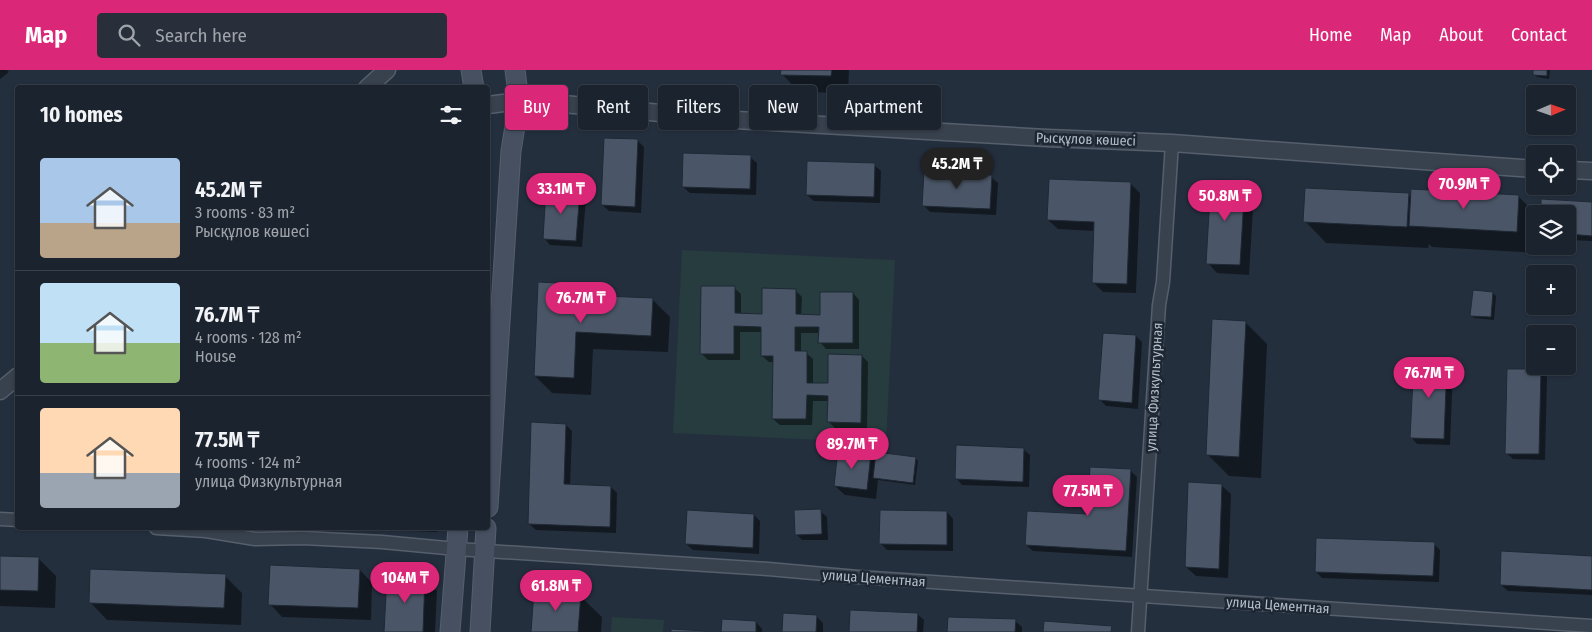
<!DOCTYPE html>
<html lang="en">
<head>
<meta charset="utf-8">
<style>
  :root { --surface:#1b232e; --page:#282f3a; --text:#f1f3f6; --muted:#a0a4aa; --line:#39404a; --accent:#db2777 }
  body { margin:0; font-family:"Fira Sans Condensed",sans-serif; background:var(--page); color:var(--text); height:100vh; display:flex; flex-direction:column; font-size:19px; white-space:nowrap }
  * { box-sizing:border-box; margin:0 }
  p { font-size:16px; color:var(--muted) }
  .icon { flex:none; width:28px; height:28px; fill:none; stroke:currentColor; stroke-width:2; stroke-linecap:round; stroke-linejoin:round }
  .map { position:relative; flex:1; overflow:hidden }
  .panel { position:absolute; left:15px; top:15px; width:475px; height:445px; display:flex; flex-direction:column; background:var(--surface); border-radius:5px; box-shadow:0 1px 4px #0004,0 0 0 1px var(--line) }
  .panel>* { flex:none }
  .hud { position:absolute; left:505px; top:15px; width:475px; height:45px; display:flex; gap:10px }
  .needle { width:32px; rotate:88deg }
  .buttons { position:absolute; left:1526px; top:15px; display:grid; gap:10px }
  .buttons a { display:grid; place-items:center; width:50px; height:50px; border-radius:5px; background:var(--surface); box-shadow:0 1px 4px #0004,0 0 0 1px var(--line); font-size:25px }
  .price { position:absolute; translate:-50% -42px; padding:0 11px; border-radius:18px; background:var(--accent); color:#fff; font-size:16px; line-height:32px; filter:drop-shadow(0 1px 2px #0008) }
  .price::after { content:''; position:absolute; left:50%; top:30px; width:15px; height:11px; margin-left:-8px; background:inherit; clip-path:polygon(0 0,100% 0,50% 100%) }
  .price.selected { background:#222; color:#fff }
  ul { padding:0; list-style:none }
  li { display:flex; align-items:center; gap:15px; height:125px; padding:0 25px }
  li+li { border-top:1px solid var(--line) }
  li span { display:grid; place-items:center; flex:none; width:140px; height:100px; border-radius:5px; color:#555 }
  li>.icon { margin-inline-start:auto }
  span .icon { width:60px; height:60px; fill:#fffc; stroke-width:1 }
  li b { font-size:21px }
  h2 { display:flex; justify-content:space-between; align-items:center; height:60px; padding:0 25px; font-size:21px }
  .chip { padding:0 18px; border-radius:5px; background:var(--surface); box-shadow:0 1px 4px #0004,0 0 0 1px var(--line); font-size:18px; line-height:45px }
  .chip.selected { background:var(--accent); color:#fff }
  header { display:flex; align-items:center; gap:30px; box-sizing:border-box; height:70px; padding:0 25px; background:var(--accent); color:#fff }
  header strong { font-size:24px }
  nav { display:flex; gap:28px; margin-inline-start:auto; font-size:18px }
  .search { width:350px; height:45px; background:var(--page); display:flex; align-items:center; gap:12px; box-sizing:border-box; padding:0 18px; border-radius:5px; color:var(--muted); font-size:19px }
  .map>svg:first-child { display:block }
</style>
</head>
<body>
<header>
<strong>Map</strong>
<div class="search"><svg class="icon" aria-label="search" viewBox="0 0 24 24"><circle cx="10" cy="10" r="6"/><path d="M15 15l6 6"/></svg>Search here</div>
<nav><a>Home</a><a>Map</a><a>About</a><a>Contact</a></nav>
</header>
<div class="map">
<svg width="1592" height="562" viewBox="0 0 1592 562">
  <rect width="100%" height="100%" fill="#242f3e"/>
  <g fill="#263c3f">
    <polygon points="682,180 895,190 886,373 673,363"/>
    <polygon points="612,547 664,550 663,562 611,562"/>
  </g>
  <g fill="#0007">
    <polygon points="0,0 7,0 9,2 0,9"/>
    <polygon points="782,0 849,0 848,23 799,22 782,4"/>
    <polygon points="1534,0 1550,0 1549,9 1537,7 1534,4"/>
    <polygon points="637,70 644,77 641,143 609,141 602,135"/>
    <polygon points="750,87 757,93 756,125 690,123 683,117"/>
    <polygon points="874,95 881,101 880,133 814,131 807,125"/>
    <polygon points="991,107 998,113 996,145 930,142 924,136"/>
    <polygon points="1245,112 1254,122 1249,205 1217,203 1208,193"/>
    <polygon points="1130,113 1140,123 1136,223 1103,222 1093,212 1095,161 1058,159 1048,150"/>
    <polygon points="579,122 586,128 582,177 550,175 544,168"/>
    <polygon points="1408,124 1412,128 1518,126 1536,144 1535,176 1539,176 1538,183 1432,177 1429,174 1428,178 1326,173 1305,151"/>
    <polygon points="1592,133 1592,171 1568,170 1568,144"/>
    <polygon points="579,215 591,227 653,230 670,247 668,282 593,279 591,325 552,323 535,306"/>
    <polygon points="734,218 741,224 741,245 763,245 795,220 802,227 801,246 821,246 853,223 859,230 859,279 826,279 820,272 820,263 801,263 801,283 806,283 813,289 813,314 829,314 862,286 868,292 867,359 835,358 829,352 829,331 813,331 812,355 780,355 773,349 774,292 769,292 762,286 762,262 740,262 740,290 708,290 701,283"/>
    <polygon points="1493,223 1496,226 1494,250 1474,248 1471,245"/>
    <polygon points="1245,252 1267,274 1261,408 1229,406 1207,384"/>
    <polygon points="1136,266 1142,272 1138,339 1106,336 1100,330"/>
    <polygon points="1447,293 1453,299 1450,375 1417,374 1411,367"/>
    <polygon points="1540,301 1547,307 1545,390 1513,389 1506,383"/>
    <polygon points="566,355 572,361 570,416 611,417 617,423 616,463 536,460 529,454"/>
    <polygon points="1023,379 1030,385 1029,417 962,415 956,408"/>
    <polygon points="870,385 876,391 915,388 918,391 915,415 878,410 876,429 845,425 835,416"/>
    <polygon points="1130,400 1137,407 1132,487 1033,481 1026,475 1088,445"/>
    <polygon points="1221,415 1231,424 1228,508 1196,506 1186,497"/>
    <polygon points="820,441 827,447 828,470 802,470 796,464"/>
    <polygon points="947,442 953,449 953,481 887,480 880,473"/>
    <polygon points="754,445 760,451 759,484 693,480 686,474"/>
    <polygon points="338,458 437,458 437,462"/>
    <polygon points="1434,474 1440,480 1439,512 1322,508 1316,502"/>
    <polygon points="0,487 39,489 56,506 55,538 0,536"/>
    <polygon points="1592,487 1592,525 1508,521 1501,515"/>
    <polygon points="360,500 372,513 371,550 282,547 270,534"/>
    <polygon points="225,506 242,523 241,555 107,550 90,532"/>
    <polygon points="424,508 437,521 435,562 386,562"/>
    <polygon points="580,526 602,547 601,562 533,562"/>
    <polygon points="917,544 924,550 923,562 850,562"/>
    <polygon points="817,547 823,553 823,562 784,562"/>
    <polygon points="1015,551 1022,557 1022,562 949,562"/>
    <polygon points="756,552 762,559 762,562 723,562"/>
  </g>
  <g fill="#4a5667" stroke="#1f2835">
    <polygon points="781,0 832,0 831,6 780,5"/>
    <polygon points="1533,0 1547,0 1547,6 1533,5"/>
    <polygon points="604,68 638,69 635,137 601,135"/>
    <polygon points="683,83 751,85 750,119 682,117"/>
    <polygon points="807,91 875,93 874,127 806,125"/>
    <polygon points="924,102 992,105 990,139 922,136"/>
    <polygon points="1049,109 1131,112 1127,214 1092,213 1094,152 1047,150"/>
    <polygon points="1211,109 1245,111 1240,195 1206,194"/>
    <polygon points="546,118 580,121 576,171 543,169"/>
    <polygon points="1305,118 1409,123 1407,157 1303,152"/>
    <polygon points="1411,119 1519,125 1517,162 1409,156"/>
    <polygon points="1541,129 1592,132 1592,166 1568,164 1568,144 1541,144"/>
    <polygon points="538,212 580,214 579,225 653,228 651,266 576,262 574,308 534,306"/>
    <polygon points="701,216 735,216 735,243 762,244 762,218 796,219 796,244 820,245 820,222 853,222 853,273 818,273 819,257 795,257 795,281 807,281 807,313 828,313 828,284 862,285 861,353 827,352 828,326 807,325 806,349 772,349 773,286 761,286 761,257 734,256 734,284 700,284"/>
    <polygon points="1473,220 1493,222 1491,247 1470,246"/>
    <polygon points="1212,249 1246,251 1239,387 1206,385"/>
    <polygon points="1103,263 1136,265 1132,333 1098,330"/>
    <polygon points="1414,289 1447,291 1444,369 1410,368"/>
    <polygon points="1507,299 1541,299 1539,384 1505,384"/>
    <polygon points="531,352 566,354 564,414 611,416 610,457 528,454"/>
    <polygon points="956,375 1024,378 1023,412 955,409"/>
    <polygon points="838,380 871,384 867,420 834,416"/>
    <polygon points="876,382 916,387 913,413 873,408"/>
    <polygon points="1090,397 1131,399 1126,481 1025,475 1027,441 1087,444"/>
    <polygon points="1188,412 1222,414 1219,499 1185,497"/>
    <polygon points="821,439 822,464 795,465 794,440"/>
    <polygon points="687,440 754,444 753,478 685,474"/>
    <polygon points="880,440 947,441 947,475 879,474"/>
    <polygon points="1316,468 1435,472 1433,506 1315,502"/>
    <polygon points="1501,481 1592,486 1592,520 1500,515"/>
    <polygon points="0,486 39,487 38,521 0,520"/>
    <polygon points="270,495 360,499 358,538 268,535"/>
    <polygon points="90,499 226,504 224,538 89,533"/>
    <polygon points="387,505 425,507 423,562 384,562"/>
    <polygon points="534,520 581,524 578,562 531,562"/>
    <polygon points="850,540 918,543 917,562 849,562"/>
    <polygon points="783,543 817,545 816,562 782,562"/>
    <polygon points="948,547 1016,549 1015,562 947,562"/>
    <polygon points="722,549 756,551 756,562 721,562"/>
    <polygon points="1044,551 1112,556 1111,562 1043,562"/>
    <polygon points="671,559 705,561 705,562 671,562"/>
  </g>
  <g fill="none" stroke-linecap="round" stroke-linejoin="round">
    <defs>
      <g id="minor">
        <polyline points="0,449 18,450"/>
        <polyline points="156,458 206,461 255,469 303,468 382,472 457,479 768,499 858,507 1592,556"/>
        <polyline points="1138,562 1159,235 1163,212 1172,73"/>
      </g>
      <g id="tertiary">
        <polyline points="367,18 387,0"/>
        <polyline points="488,35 519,31 542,32 736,50 1047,68 1172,73 1535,99"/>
        <polyline points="1568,100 1592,101"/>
        <polyline points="0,321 18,306"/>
      </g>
      <g id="secondary">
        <polyline points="471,0 474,18"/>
        <polyline points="488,437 511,81 519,31 515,0"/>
        <polyline points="450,562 458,458"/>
        <polyline points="480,562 486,458"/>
      </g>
    </defs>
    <use href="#minor" stroke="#565f6c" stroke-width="15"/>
    <use href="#tertiary" stroke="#565f6c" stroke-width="19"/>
    <use href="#secondary" stroke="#565f6c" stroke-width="21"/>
    <use href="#minor" stroke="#38414e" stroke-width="12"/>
    <use href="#tertiary" stroke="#38414e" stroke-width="16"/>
    <use href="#secondary" stroke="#465061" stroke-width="19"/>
  </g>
  <g text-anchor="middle" stroke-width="5" stroke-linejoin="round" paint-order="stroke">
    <g font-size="14" fill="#b4bcc9" stroke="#1d2633">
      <text transform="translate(1086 69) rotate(2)" y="5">Рысқұлов көшесі</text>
      <text transform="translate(1154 317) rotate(-87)" y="5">улица Физкультурная</text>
      <text transform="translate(874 508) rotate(4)" y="5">улица Цементная</text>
      <text transform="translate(1278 535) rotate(4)" y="5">улица Цементная</text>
    </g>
  </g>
</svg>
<div class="buttons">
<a><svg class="needle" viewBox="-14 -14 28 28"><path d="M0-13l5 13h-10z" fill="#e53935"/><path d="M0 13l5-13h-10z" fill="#a0a4aa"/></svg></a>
<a><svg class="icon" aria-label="locate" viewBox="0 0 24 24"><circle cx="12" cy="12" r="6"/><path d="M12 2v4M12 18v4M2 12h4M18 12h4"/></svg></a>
<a><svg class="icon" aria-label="layers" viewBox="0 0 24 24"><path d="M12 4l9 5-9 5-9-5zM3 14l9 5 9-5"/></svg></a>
<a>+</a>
<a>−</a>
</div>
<b class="price selected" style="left:957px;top:120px">45.2M ₸</b>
<b class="price" style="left:1464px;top:140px">70.9M ₸</b>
<b class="price" style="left:561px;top:145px">33.1M ₸</b>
<b class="price" style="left:1225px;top:152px">50.8M ₸</b>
<b class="price" style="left:581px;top:254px">76.7M ₸</b>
<b class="price" style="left:1429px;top:329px">76.7M ₸</b>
<b class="price" style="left:852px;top:400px">89.7M ₸</b>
<b class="price" style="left:1088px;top:447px">77.5M ₸</b>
<b class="price" style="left:405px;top:534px">104M ₸</b>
<b class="price" style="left:556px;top:542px">61.8M ₸</b>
<div class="hud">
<a class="chip selected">Buy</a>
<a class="chip">Rent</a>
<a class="chip">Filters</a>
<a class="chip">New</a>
<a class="chip">Apartment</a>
</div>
<section class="panel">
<h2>10 homes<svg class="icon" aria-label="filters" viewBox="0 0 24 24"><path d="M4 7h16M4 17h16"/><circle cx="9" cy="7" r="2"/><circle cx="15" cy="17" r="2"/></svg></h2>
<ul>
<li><span style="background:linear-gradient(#a9c7e8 65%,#b9a48a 0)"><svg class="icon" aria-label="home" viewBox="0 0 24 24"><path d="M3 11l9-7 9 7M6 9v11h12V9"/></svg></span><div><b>45.2M ₸</b><p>3 rooms · 83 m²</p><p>Рысқұлов көшесі</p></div></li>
<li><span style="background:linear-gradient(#bfe0f5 60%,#8fb573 0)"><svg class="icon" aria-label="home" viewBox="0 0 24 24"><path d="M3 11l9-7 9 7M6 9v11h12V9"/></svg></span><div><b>76.7M ₸</b><p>4 rooms · 128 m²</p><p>House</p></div></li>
<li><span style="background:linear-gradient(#ffd9b3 65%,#9aa5b1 0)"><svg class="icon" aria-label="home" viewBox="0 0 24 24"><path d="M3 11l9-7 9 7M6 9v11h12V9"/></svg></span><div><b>77.5M ₸</b><p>4 rooms · 124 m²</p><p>улица Физкультурная</p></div></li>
</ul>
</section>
</div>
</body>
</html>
